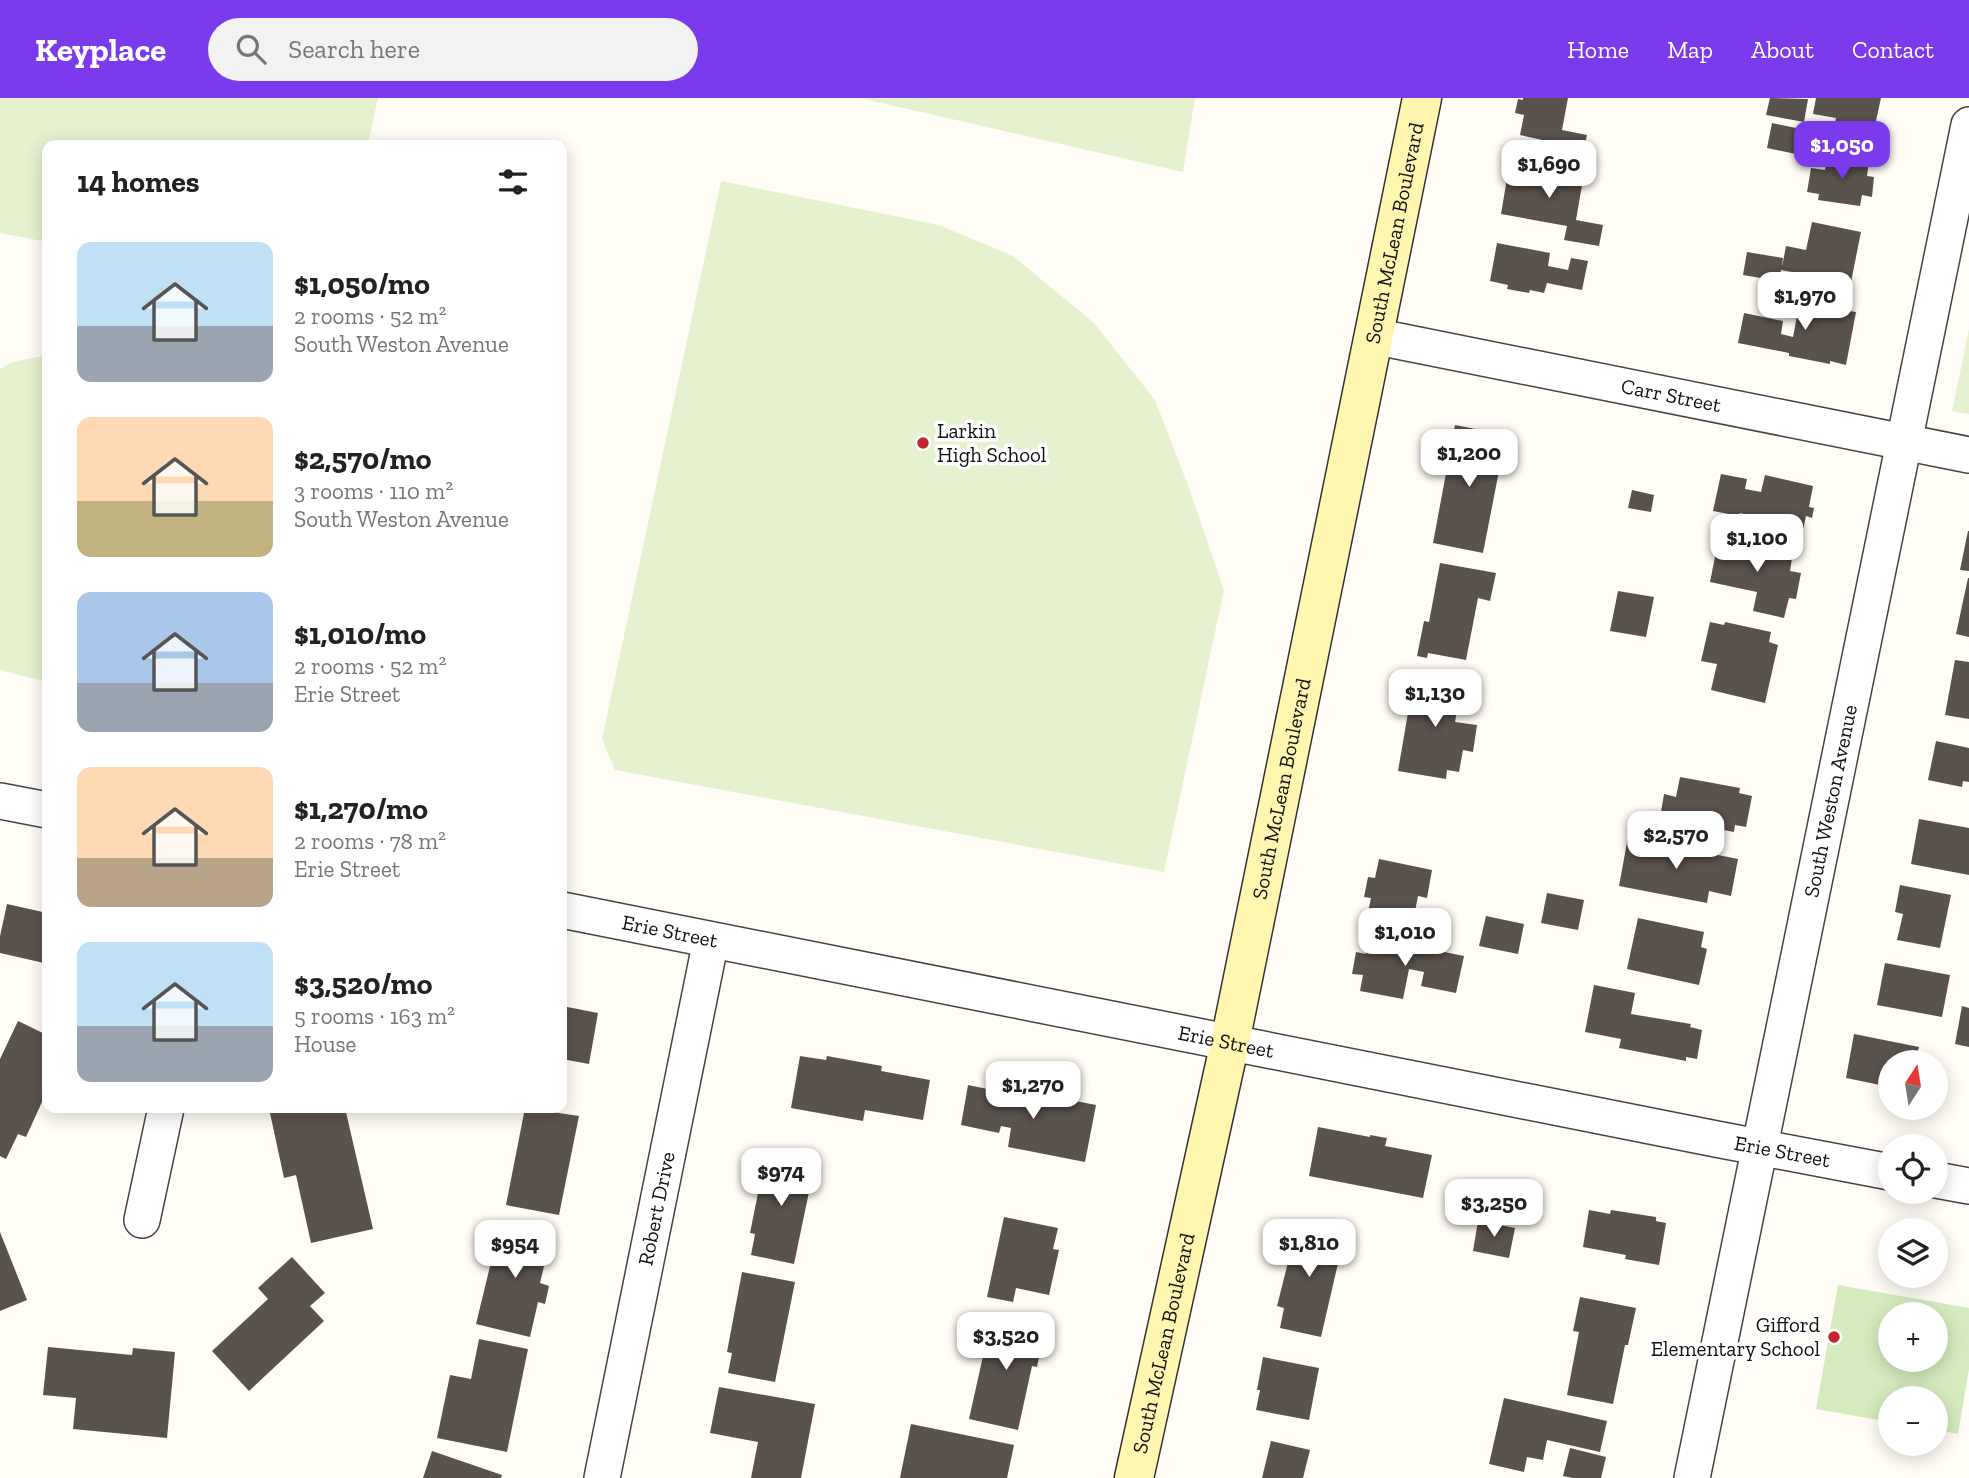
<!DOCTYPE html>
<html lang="en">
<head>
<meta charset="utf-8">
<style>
  :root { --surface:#fff; --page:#f2f2f2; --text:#222; --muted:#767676; --accent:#7c3aed }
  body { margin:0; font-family:"Zilla Slab",serif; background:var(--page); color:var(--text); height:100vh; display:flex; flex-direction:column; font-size:26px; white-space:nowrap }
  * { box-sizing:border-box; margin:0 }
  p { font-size:23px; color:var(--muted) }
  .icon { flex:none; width:38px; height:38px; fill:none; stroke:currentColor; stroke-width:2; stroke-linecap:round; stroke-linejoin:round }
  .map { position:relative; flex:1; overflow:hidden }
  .drawer { position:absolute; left:42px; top:42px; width:525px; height:973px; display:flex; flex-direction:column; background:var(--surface); border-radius:14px; box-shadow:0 4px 18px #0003 }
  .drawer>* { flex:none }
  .needle { width:46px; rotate:12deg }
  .controls { position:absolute; left:1878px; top:952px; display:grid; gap:14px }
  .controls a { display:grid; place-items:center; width:70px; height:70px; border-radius:50%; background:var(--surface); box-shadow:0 4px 18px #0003; font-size:35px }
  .price { position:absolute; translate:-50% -60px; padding:0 16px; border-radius:14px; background:#fff; color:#222; font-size:23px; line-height:46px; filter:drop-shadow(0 2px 4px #0008) }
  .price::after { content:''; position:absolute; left:50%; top:42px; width:21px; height:16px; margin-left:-10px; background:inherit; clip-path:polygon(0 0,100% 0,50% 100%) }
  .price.selected { background:var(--accent); color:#fff }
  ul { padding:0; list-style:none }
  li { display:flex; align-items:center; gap:21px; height:175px; padding:0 35px }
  li span { display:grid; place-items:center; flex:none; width:196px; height:140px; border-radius:14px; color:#555 }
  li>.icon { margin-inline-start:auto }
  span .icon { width:84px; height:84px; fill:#fffc; stroke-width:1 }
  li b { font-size:30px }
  h2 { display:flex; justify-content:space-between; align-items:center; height:84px; padding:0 35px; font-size:30px }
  header { display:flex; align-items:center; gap:42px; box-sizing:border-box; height:98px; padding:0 35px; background:var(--accent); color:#fff }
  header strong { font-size:33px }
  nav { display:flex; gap:38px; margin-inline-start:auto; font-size:24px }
  .search { width:490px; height:63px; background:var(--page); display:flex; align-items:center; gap:18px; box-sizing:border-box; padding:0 24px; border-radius:38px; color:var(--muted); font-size:26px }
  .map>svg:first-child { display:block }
</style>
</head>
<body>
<header>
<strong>Keyplace</strong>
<div class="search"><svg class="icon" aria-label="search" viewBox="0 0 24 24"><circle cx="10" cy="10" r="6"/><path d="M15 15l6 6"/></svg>Search here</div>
<nav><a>Home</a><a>Map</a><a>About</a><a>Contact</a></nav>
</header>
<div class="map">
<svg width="1969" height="1380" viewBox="0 0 1969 1380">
  <rect width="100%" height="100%" fill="#fffdf5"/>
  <path fill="#d5ebbd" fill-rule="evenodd" d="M1838,1187l131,23v61l-11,65 -22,-4v-32h-46v24l-74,-13zM1890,1216h46v46h-46z"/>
  <g fill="#e6f2cf">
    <polygon points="0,0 378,0 368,47 47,47 47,144 0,135"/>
    <polygon points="860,0 1195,0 1183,74"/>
    <polygon points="721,83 939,127 1013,158 1094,225 1155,302 1189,390 1224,492 1164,774 615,672 602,641"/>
    <polygon points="1969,231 1969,316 1952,313"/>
    <polygon points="47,257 47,584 0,572 0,271 12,264"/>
  </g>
  <g fill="#5a524d">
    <polygon points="1523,0 1568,0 1562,32 1587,37 1584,51 1520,37 1524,17 1515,15 1518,1 1523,2"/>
    <polygon points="1770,0 1808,1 1804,24 1766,17"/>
    <polygon points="1816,0 1881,0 1874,32 1835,24 1836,20 1813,16"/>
    <polygon points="1772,25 1820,35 1815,60 1767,50"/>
    <polygon points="1827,57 1869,63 1867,78 1874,79 1872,99 1862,97 1860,108 1818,102 1819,96 1807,94 1811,70 1825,72"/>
    <polygon points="1510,63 1584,76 1576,122 1603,127 1599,148 1564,142 1567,128 1501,116"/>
    <polygon points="1812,124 1861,134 1850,189 1807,181 1808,177 1781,172 1779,183 1743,177 1747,154 1783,160 1782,169 1786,148 1806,152"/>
    <polygon points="1497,145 1550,155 1548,168 1568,172 1571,160 1588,163 1582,192 1547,185 1544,195 1530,192 1529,195 1507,191 1508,187 1490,183"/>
    <polygon points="1801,197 1845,205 1844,212 1856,214 1846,267 1830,263 1830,266 1789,258 1789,255 1738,245 1744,215 1783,223 1781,236 1793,239"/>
    <polygon points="1455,327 1506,337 1483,455 1433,445"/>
    <polygon points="1721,376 1747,381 1745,391 1761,394 1765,377 1813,388 1809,409 1814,410 1812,420 1806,418 1803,432 1755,422 1755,419 1740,415 1739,418 1713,413"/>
    <polygon points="1632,392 1654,397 1651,414 1628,410"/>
    <polygon points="1968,433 1969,433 1969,473 1960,472"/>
    <polygon points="1719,439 1793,454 1790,473 1801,475 1796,501 1789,500 1784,520 1753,513 1757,494 1710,484"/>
    <polygon points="1440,465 1496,475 1490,503 1478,500 1466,562 1428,555 1427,560 1417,558 1424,523 1429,524"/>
    <polygon points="1968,480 1969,480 1969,539 1956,536"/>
    <polygon points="1618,493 1654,499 1646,539 1610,533"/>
    <polygon points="1710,524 1724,527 1725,524 1771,534 1769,544 1778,547 1765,605 1711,592 1717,566 1701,563"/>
    <polygon points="1955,562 1969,564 1969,621 1945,617"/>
    <polygon points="1428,577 1462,583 1455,624 1477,627 1473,654 1463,652 1459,674 1447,672 1446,681 1398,673 1414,580 1426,582"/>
    <polygon points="1936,643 1969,650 1969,684 1963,683 1962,689 1928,682"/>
    <polygon points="1680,679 1740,690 1739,695 1752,698 1746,729 1735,727 1734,734 1669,722 1671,716 1661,714 1664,696 1676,699"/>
    <polygon points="1919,721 1969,730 1969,777 1911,766"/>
    <polygon points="1628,739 1738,761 1731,798 1709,793 1707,805 1619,788"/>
    <polygon points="1379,761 1432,772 1427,800 1418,798 1412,829 1367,819 1371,800 1364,799 1368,779 1375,780"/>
    <polygon points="1900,787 1951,797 1940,850 1897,842 1903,816 1895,814"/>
    <polygon points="1547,795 1584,802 1578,832 1541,825"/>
    <polygon points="7,806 47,815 47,853 44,865 0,855 0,838"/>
    <polygon points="1486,818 1524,826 1518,856 1479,848"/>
    <polygon points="1638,820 1704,834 1701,849 1707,851 1699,887 1627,871"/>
    <polygon points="1370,839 1464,858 1456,895 1421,888 1424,874 1409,871 1403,901 1360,893 1363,877 1352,876 1356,854 1366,856"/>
    <polygon points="1885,865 1950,877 1942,919 1877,907"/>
    <polygon points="1594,887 1635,895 1631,916 1691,926 1690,929 1702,932 1697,961 1686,959 1686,963 1619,950 1621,941 1585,934"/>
    <polygon points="562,908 598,915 589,966 562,961"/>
    <polygon points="1962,908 1969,910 1969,949 1955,946"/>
    <polygon points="18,923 47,937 47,993 26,1039 18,1036 6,1061 0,1058 0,961"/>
    <polygon points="1854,936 1919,949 1916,961 1927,964 1890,964 1890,989 1846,980"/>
    <polygon points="800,958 826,962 827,958 882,968 881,973 930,982 923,1022 865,1012 863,1023 791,1010"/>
    <polygon points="968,987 1007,995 1006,1000 1017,1001 1019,992 1096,1007 1085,1064 1008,1049 1011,1030 1001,1028 999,1035 961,1027"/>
    <polygon points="292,1010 345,1010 373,1131 311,1145 296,1077 284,1080 270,1015"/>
    <polygon points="525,1010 579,1018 559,1117 506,1107"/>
    <polygon points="1318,1029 1370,1039 1370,1037 1387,1040 1385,1048 1432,1057 1423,1100 1309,1078"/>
    <polygon points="766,1055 815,1065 794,1166 751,1157 755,1136 750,1135"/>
    <polygon points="1589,1112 1610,1116 1611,1112 1656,1119 1656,1123 1666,1125 1659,1167 1625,1161 1626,1157 1583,1149"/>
    <polygon points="1004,1119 1058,1130 1053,1151 1059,1152 1049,1197 1016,1190 1013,1204 987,1199"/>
    <polygon points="1299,1121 1330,1128 1326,1145 1342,1148 1321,1239 1280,1230 1284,1210 1277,1208"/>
    <polygon points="501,1123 552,1135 540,1185 549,1188 545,1206 538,1204 530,1239 476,1226"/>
    <polygon points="1478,1123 1515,1130 1509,1160 1473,1153"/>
    <polygon points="0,1134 27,1202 0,1213"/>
    <polygon points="292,1159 325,1195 310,1208 324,1223 249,1293 212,1253 268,1201 258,1190"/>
    <polygon points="742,1174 795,1184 775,1284 728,1275 732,1255 727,1254"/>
    <polygon points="1580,1199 1636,1210 1628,1247 1625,1247 1613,1306 1567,1297 1579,1234 1573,1233"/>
    <polygon points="992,1218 1045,1230 1037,1269 1032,1268 1018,1332 969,1321"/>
    <polygon points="479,1241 528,1251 507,1354 437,1340 450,1277 471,1281"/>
    <polygon points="48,1249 132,1257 133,1250 175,1254 167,1340 73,1331 76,1300 43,1297"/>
    <polygon points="1263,1259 1319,1270 1309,1322 1256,1312 1260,1292 1257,1292"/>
    <polygon points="719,1289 815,1306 801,1380 751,1380 758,1344 710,1335"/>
    <polygon points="1504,1300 1607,1323 1600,1354 1547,1342 1543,1362 1527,1359 1524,1374 1489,1366"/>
    <polygon points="911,1326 1014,1347 1007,1380 900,1380"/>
    <polygon points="1271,1343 1310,1352 1303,1380 1262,1380"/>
    <polygon points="1570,1350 1606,1359 1601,1380 1573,1380 1563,1378"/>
    <polygon points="432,1353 502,1377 501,1380 423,1380"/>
  </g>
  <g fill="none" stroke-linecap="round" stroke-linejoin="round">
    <defs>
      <g id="street">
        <path id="s1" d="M1373,238l596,119"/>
        <polyline points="0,703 47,712"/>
        <path id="s2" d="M562,812l1154,229 174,33"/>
        <polyline points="1936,1082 1969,1088"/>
        <polyline points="142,1122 166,1010"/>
        <path id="s3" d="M602,1380l109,-538"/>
        <path id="s4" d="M1692,1380l277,-1353"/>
      </g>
      <g id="secondary">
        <path id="s5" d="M1134,1380l96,-436 192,-944"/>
      </g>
    </defs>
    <use href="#street" stroke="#444" stroke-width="38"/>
    <use href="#secondary" stroke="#333" stroke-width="41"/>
    <use href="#street" stroke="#fff" stroke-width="35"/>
    <use href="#secondary" stroke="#fff6b0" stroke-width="38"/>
  </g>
  <g fill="#c4262e" stroke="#fff" stroke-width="2.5">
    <circle cx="923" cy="345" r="7"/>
    <circle cx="1834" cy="1239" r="7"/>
  </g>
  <g text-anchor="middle" stroke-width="7" stroke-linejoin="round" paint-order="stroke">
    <g font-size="21" fill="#111" stroke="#fff">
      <text dy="7" stroke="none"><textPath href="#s5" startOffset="1272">South McLean Boulevard</textPath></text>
      <text dy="7" stroke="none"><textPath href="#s1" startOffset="304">Carr Street</textPath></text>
      <text dy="7" stroke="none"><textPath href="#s5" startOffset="705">South McLean Boulevard</textPath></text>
      <text dy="7" stroke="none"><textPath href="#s4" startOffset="691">South Weston Avenue</textPath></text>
      <text dy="7" stroke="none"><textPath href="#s2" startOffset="110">Erie Street</textPath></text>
      <text dy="7" stroke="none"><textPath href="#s2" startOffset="677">Erie Street</textPath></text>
      <text dy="7" stroke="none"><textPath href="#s2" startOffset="1244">Erie Street</textPath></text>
      <text dy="7" stroke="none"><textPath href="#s3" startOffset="275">Robert Drive</textPath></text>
      <text dy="7" stroke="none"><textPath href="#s5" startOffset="138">South McLean Boulevard</textPath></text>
    </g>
    <g font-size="21" fill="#111" stroke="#fff" text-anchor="start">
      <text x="937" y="340">Larkin<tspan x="937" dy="24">High School</tspan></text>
      <text x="1820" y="1234" text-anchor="end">Gifford<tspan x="1820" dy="24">Elementary School</tspan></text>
    </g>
  </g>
</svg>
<div class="controls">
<a><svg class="needle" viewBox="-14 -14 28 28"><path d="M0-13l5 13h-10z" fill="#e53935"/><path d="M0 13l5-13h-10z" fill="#767676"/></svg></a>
<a><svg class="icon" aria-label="locate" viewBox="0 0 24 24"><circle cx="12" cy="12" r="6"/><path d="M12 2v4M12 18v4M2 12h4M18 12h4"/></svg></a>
<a><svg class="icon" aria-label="layers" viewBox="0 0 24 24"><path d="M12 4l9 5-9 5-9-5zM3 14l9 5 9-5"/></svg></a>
<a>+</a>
<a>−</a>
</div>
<b class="price selected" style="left:1842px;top:83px">$1,050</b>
<b class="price" style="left:1549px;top:102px">$1,690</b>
<b class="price" style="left:1805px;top:234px">$1,970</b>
<b class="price" style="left:1469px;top:391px">$1,200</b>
<b class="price" style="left:1757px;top:476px">$1,100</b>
<b class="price" style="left:1435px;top:631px">$1,130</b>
<b class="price" style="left:1676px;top:773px">$2,570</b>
<b class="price" style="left:1405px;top:870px">$1,010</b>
<b class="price" style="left:1033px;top:1023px">$1,270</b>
<b class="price" style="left:781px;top:1110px">$974</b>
<b class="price" style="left:1494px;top:1141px">$3,250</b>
<b class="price" style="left:1309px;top:1181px">$1,810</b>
<b class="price" style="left:515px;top:1182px">$954</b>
<b class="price" style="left:1006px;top:1274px">$3,520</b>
<section class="drawer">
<h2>14 homes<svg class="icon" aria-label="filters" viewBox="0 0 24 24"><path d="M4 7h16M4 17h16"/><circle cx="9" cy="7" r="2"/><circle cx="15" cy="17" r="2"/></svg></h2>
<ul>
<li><span style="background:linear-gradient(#bfe0f5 60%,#9aa5b1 0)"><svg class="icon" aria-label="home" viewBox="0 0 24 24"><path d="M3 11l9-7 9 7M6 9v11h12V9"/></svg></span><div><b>$1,050/mo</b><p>2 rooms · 52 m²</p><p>South Weston Avenue</p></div></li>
<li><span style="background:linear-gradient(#ffd9b3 60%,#c2b280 0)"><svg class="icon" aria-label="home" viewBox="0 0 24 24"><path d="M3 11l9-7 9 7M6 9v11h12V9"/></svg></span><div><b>$2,570/mo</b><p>3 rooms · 110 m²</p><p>South Weston Avenue</p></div></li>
<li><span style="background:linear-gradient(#a9c7e8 65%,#9aa5b1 0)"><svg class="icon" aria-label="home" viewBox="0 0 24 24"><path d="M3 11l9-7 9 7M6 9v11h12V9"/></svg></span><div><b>$1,010/mo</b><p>2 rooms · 52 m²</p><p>Erie Street</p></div></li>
<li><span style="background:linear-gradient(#ffd9b3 65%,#b9a48a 0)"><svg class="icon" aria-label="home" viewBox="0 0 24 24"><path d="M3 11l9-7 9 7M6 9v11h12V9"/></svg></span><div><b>$1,270/mo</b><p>2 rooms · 78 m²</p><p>Erie Street</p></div></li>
<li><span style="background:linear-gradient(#bfe0f5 60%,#9aa5b1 0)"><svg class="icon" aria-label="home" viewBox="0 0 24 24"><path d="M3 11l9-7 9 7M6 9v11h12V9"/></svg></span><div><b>$3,520/mo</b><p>5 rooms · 163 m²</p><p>House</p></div></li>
</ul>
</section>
</div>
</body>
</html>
